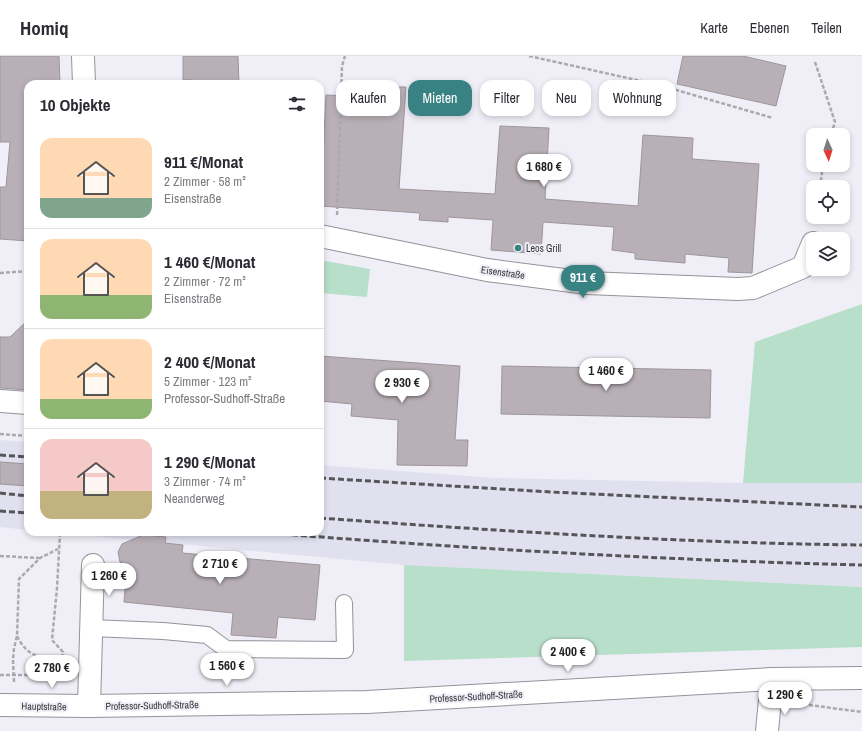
<!DOCTYPE html>
<html lang="de">
<head>
<meta charset="utf-8">
<style>
  :root { --surface:#fff; --page:#f2f2f3; --text:#2b2b33; --muted:#7c7c81; --line:#e1e1e2; --accent:#398283 }
  body { margin:0; font-family:"Archivo Narrow",sans-serif; background:var(--page); color:var(--text); height:100vh; display:flex; flex-direction:column; font-size:15px; white-space:nowrap }
  * { box-sizing:border-box; margin:0 }
  p { font-size:13px; color:var(--muted) }
  .icon { flex:none; width:22px; height:22px; fill:none; stroke:currentColor; stroke-width:2; stroke-linecap:round; stroke-linejoin:round }
  .map { position:relative; flex:1; overflow:hidden }
  .sheet { position:absolute; left:24px; top:24px; width:300px; height:456px; display:flex; flex-direction:column; background:var(--surface); border-radius:12px; box-shadow:0 2px 6px #0003 }
  .sheet>* { flex:none }
  .guide { position:absolute; left:336px; top:24px; width:380px; height:36px; display:flex; gap:8px }
  .needle { width:26px; rotate:176deg }
  .controls { position:absolute; left:806px; top:72px; display:grid; gap:8px }
  .controls a { display:grid; place-items:center; width:44px; height:44px; border-radius:8px; background:var(--surface); box-shadow:0 2px 6px #0003; font-size:20px }
  .price { position:absolute; translate:-50% -34px; padding:0 9px; border-radius:14px; background:#fff; color:#222; font-size:13px; line-height:26px; filter:drop-shadow(0 1px 2px #0008) }
  .price::after { content:''; position:absolute; left:50%; top:24px; width:12px; height:9px; margin-left:-6px; background:inherit; clip-path:polygon(0 0,100% 0,50% 100%) }
  .price.active { background:var(--accent); color:#fff }
  ul { padding:0; list-style:none }
  li { display:flex; align-items:center; gap:12px; height:100px; padding:0 16px }
  li+li { border-top:1px solid var(--line) }
  li span { display:grid; place-items:center; flex:none; width:112px; height:80px; border-radius:12px; color:#555 }
  li>.icon { margin-inline-start:auto }
  span .icon { width:48px; height:48px; fill:#fffc; stroke-width:1 }
  li b { font-size:17px }
  h2 { display:flex; justify-content:space-between; align-items:center; height:48px; padding:0 16px; font-size:17px }
  .chip { padding:0 14px; border-radius:12px; background:var(--surface); box-shadow:0 2px 6px #0003; font-size:14px; line-height:36px }
  .chip.active { background:var(--accent); color:#fff }
  header { display:flex; align-items:center; gap:24px; box-sizing:border-box; height:56px; padding:0 20px; background:var(--surface); border-bottom:1px solid var(--line) }
  header strong { font-size:19px }
  nav { display:flex; gap:22px; margin-inline-start:auto; font-size:14px }
  .map>svg:first-child { display:block }
</style>
</head>
<body>
<header>
<strong>Homiq</strong>
<nav><a>Karte</a><a>Ebenen</a><a>Teilen</a></nav>
</header>
<div class="map">
<svg width="862" height="675" viewBox="0 0 862 675">
  <rect width="100%" height="100%" fill="#f0eff8"/>
  <g fill="#e1e0ef">
    <polygon points="0,384 28,386 28,474 0,471"/>
    <polygon points="320,409 494,422 743,427 862,427 862,531 404,509 49,476 320,476"/>
  </g>
  <g fill="#b8dfc9">
    <polygon points="320,204 370,213 367,241 320,237"/>
    <polygon points="862,248 862,427 743,427 755,286"/>
    <polygon points="404,509 862,531 862,591 404,605"/>
  </g>
  <g fill="#b8b0b6" stroke="#9d959b">
    <polygon points="0,0 59,0 60,28 28,28 28,185 0,183 0,131 6,131 10,86 0,86"/>
    <polygon points="183,0 238,0 239,28 192,28 192,24 183,24"/>
    <polygon points="683,0 743,0 786,10 776,50 677,28"/>
    <polygon points="352,30 406,31 399,133 495,138 500,70 549,72 545,143 638,150 643,79 693,82 692,103 759,108 752,217 728,216 729,202 685,198 685,207 635,203 635,197 612,194 614,171 543,166 541,198 491,194 493,164 448,161 448,166 419,164 420,157 320,150 320,100 323,100 326,39 352,40"/>
    <polygon points="28,264 28,334 0,332 0,281 10,281"/>
    <polygon points="320,300 460,310 455,384 468,384 467,410 397,409 398,364 351,360 352,348 320,345"/>
    <polygon points="502,310 711,314 710,362 501,358"/>
    <polygon points="0,406 28,408 28,430 0,428"/>
    <polygon points="143,479 166,481 165,487 183,489 182,497 320,509 315,564 278,561 276,582 231,579 233,557 124,546 127,509 120,506 118,496 122,488"/>
  </g>
  <g fill="none" stroke-linecap="round" stroke-linejoin="round">
    <defs>
      <polyline id="service" points="91,572 163,575 207,579 226,593 345,594 344,547"/>
      <g id="minor">
        <polyline points="83,0 84,28"/>
        <polyline points="320,180 487,214 587,227 738,233 753,232 803,211 813,187"/>
        <polyline points="0,345 28,347"/>
        <polyline points="89,650 93,509"/>
        <polyline points="767,675 772,623"/>
      </g>
      <polyline id="tertiary" points="0,649 89,650 367,646 772,623 862,622"/>
    </defs>
    <use href="#service" stroke="#93939b" stroke-width="18"/>
    <use href="#minor" stroke="#93939b" stroke-width="24"/>
    <use href="#tertiary" stroke="#93939b" stroke-width="24"/>
    <g stroke="#aaa9b0" stroke-width="2.5" stroke-dasharray="4 2" stroke-linecap="butt">
      <polyline points="529,0 659,29 773,62"/>
      <polyline points="815,6 835,66 831,79"/>
      <polyline points="820,131 823,109"/>
      <polyline points="337,159 342,10 345,0"/>
      <polyline points="0,217 28,215"/>
      <polyline points="0,378 28,380"/>
      <polyline points="26,430 28,408"/>
      <polyline points="0,500 39,502"/>
      <path d="M17,580c11,22 23,21 45,24"/>
      <polyline points="0,619 40,619 52,617 61,611 63,596 52,584 57,532 60,477"/>
      <polyline points="14,626 13,604 14,592 17,580 19,523 40,502 58,493"/>
      <polyline points="809,649 862,656"/>
    </g>
    <use href="#service" stroke="#fff" stroke-width="16"/>
    <use href="#minor" stroke="#fff" stroke-width="22"/>
    <use href="#tertiary" stroke="#fff" stroke-width="22"/>
    <g stroke="#56565a" stroke-width="3" stroke-dasharray="6 3" stroke-linecap="butt">
      <polyline points="0,399 28,401"/>
      <polyline points="320,422 551,436 862,451"/>
      <polyline points="0,437 28,440"/>
      <polyline points="0,455 28,457"/>
      <path d="M320,462c180,13 361,25 542,27"/>
      <path d="M256,476c201,16 404,28 606,33"/>
    </g>
  </g>
  <circle fill="#398283" stroke="#f0eff8" stroke-width="1.5" cx="518" cy="192" r="4"/>
  <g text-anchor="middle" stroke-width="4" stroke-linejoin="round" paint-order="stroke">
    <g font-size="10" fill="#38383b" stroke="#f0eff8" text-anchor="start">
      <text x="526" y="196">Leos Grill</text>
    </g>
    <g font-size="10" fill="#38383b" stroke="#f0eff8">
      <text transform="translate(503 216) rotate(8)" y="4">Eisenstraße</text>
      <text transform="translate(476 640) rotate(-3)" y="4">Professor-Sudhoff-Straße</text>
      <text transform="translate(152 649) rotate(-1)" y="4">Professor-Sudhoff-Straße</text>
      <text transform="translate(44 650) rotate(1)" y="4">Hauptstraße</text>
    </g>
  </g>
</svg>
<div class="controls">
<a><svg class="needle" viewBox="-14 -14 28 28"><path d="M0-13l5 13h-10z" fill="#e53935"/><path d="M0 13l5-13h-10z" fill="#7c7c81"/></svg></a>
<a><svg class="icon" aria-label="locate" viewBox="0 0 24 24"><circle cx="12" cy="12" r="6"/><path d="M12 2v4M12 18v4M2 12h4M18 12h4"/></svg></a>
<a><svg class="icon" aria-label="layers" viewBox="0 0 24 24"><path d="M12 4l9 5-9 5-9-5zM3 14l9 5 9-5"/></svg></a>
</div>
<b class="price" style="left:544px;top:132px">1 680 €</b>
<b class="price active" style="left:583px;top:243px">911 €</b>
<b class="price" style="left:606px;top:336px">1 460 €</b>
<b class="price" style="left:402px;top:348px">2 930 €</b>
<b class="price" style="left:220px;top:529px">2 710 €</b>
<b class="price" style="left:109px;top:541px">1 260 €</b>
<b class="price" style="left:568px;top:617px">2 400 €</b>
<b class="price" style="left:227px;top:631px">1 560 €</b>
<b class="price" style="left:52px;top:633px">2 780 €</b>
<b class="price" style="left:785px;top:660px">1 290 €</b>
<div class="guide">
<a class="chip">Kaufen</a>
<a class="chip active">Mieten</a>
<a class="chip">Filter</a>
<a class="chip">Neu</a>
<a class="chip">Wohnung</a>
</div>
<section class="sheet">
<h2>10 Objekte<svg class="icon" aria-label="filters" viewBox="0 0 24 24"><path d="M4 7h16M4 17h16"/><circle cx="9" cy="7" r="2"/><circle cx="15" cy="17" r="2"/></svg></h2>
<ul>
<li><span style="background:linear-gradient(#ffd9b3 75%,#7fa58c 0)"><svg class="icon" aria-label="home" viewBox="0 0 24 24"><path d="M3 11l9-7 9 7M6 9v11h12V9"/></svg></span><div><b>911 €/Monat</b><p>2 Zimmer · 58 m²</p><p>Eisenstraße</p></div></li>
<li><span style="background:linear-gradient(#ffd9b3 70%,#8fb573 0)"><svg class="icon" aria-label="home" viewBox="0 0 24 24"><path d="M3 11l9-7 9 7M6 9v11h12V9"/></svg></span><div><b>1 460 €/Monat</b><p>2 Zimmer · 72 m²</p><p>Eisenstraße</p></div></li>
<li><span style="background:linear-gradient(#ffd9b3 75%,#8fb573 0)"><svg class="icon" aria-label="home" viewBox="0 0 24 24"><path d="M3 11l9-7 9 7M6 9v11h12V9"/></svg></span><div><b>2 400 €/Monat</b><p>5 Zimmer · 123 m²</p><p>Professor-Sudhoff-Straße</p></div></li>
<li><span style="background:linear-gradient(#f6c9c9 65%,#c2b280 0)"><svg class="icon" aria-label="home" viewBox="0 0 24 24"><path d="M3 11l9-7 9 7M6 9v11h12V9"/></svg></span><div><b>1 290 €/Monat</b><p>3 Zimmer · 74 m²</p><p>Neanderweg</p></div></li>
</ul>
</section>
</div>
</body>
</html>
